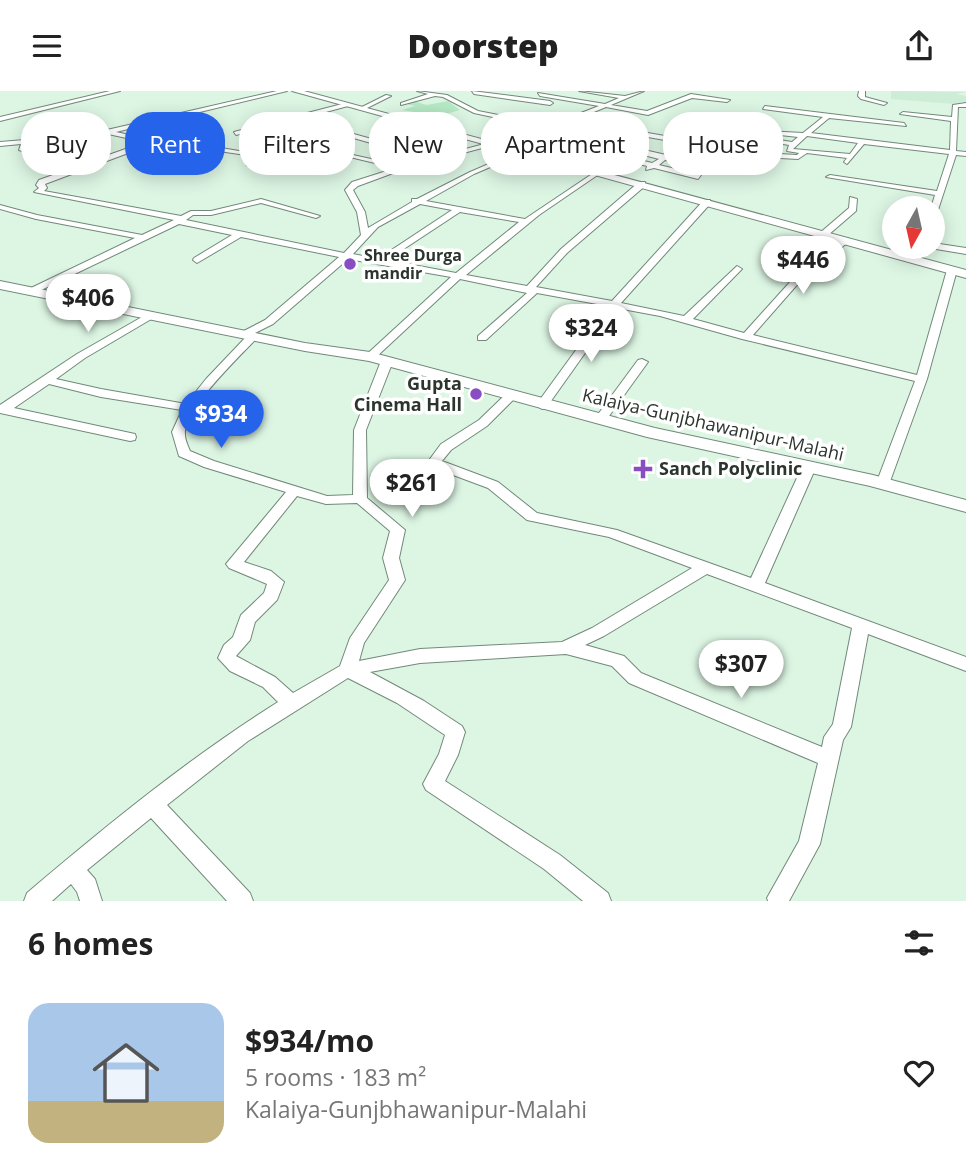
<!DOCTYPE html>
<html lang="en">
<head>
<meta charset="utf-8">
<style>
  :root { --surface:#fff; --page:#f2f2f2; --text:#222; --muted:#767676; --accent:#2563eb }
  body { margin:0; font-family:"Open Sans",sans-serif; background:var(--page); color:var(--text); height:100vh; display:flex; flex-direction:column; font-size:26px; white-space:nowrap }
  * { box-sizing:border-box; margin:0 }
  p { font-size:23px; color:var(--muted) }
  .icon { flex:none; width:38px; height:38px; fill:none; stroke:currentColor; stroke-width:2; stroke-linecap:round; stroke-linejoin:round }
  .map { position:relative; height:810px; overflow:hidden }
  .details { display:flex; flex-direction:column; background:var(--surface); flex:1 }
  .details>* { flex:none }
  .guide { position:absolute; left:21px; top:21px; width:924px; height:63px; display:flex; gap:14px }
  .needle { width:46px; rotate:188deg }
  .fabs { position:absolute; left:882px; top:105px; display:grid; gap:14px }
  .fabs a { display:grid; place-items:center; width:63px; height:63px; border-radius:50%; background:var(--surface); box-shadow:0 4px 18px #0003; font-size:35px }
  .price { position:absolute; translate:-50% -60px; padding:0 16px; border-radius:24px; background:#fff; color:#222; font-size:23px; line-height:46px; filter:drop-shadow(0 2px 4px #0008) }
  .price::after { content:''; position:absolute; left:50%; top:42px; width:21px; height:16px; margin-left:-10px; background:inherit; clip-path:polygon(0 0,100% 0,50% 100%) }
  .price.active { background:var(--accent); color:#fff }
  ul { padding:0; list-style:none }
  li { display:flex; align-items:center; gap:21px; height:175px; padding:0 28px }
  li span { display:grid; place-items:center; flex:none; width:196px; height:140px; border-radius:21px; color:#555 }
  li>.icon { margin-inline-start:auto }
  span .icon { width:84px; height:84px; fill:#fffc; stroke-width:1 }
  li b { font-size:30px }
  h2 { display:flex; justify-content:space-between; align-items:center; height:84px; padding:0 28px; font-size:30px }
  .chip { padding:0 24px; border-radius:28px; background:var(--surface); box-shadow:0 4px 18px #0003; font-size:24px; line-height:63px }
  .chip.active { background:var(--accent); color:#fff }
  header { display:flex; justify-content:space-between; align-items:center; height:91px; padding:0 28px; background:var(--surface); font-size:32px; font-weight:800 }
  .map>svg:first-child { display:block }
</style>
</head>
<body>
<header><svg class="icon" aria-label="menu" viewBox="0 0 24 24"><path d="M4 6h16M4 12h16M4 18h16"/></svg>Doorstep<svg class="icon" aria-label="share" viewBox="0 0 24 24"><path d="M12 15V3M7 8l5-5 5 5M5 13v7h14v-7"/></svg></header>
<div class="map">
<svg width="966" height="810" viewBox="0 0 966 810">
  <rect width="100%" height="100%" fill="#ddf6e4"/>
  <polygon fill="#cdedd6" points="891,0 966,1 956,3 966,5 966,11 957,12 966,14 891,8"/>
  <polygon fill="#b6eac6" points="413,10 427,14 448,10 460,19 439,25 402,19 415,15 406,13"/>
  <polygon fill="#66a97d" points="275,60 318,68 283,73 267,80 245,75 258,67"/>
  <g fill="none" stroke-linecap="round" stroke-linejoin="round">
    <defs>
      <g id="street">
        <polygon points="110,0 120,0 0,30 0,26"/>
        <path d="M277,0h10l-133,32 37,9 -38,12 22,4 22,-4 54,9 2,3 -55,-8 -23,4 -28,-6 -102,38 2,4 -3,3 137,25 10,-5h20l50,-12 59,17 -4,2 -55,-15 -50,12h-18l-7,5 158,33 17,-18 -4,-23 -12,-22 7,-8 44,-14 -84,-20v-2l91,20 25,-7 -135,-38 -57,14 -2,-3 112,-29 2,3 -48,13 136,38 107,-29 -69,-15 -31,-16 -8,-1 -34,9v-2l27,-9 -11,-3 30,4 31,16 72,14 49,-19 -59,-10 -2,-3 67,11 14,-6 -40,-7 46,5 19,-5 -33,14 36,6 44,-17 39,6 -3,2 -35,-4 -44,17 -42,-8 -51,21 45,10 14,-5 16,3 12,-4 120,21 35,2 2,-2 -12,-2 2,-6 -104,-17 3,-2 104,16 6,-5 -36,-4 3,-2 38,2 20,-16 -60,-8 2,-3 139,17 2,3 -77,-8 -18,15 139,17 1,-29 -51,-7 3,-2 49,5 1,-12 13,-2v4h-8l-2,44 10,1v4l-10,-1 -19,58 -4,2v-7h-2l4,-13 -109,-18 4,-2 107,16 12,-37 -85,-10 -17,20 -3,-2 3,-4 -40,-5 -9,6 -36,-2 -120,-21c-13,4 -25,0 -38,5l120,27 -3,2 -56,-10 -6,5 42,10 -3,4 -44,-11 -8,2 1,-4 -66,-17 -36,11v-2l44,-16 3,2 -5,3 65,16 7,-4 -110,-29 -145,39 -46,17 -5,4 12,22 3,16 44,-26v-3h5l53,-27 51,-22 2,3 -49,21 -48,27 99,18 70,-47h4v2l-60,41 -73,60 61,11 34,-37 78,-67h6v4l-78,67 -31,34 76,14 92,-101h6v4l-89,99 63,13 53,-50 5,3 -2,2 -47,48 51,14 46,-51 52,-44h6v4l-52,44 -43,49 164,40 30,-105 8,-2 2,2 -30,109 -39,108 -5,1 -7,-4 39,-103 -173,-42 -82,-23 -43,-8 -71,100 -4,1 -6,-4 72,-99 -71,-13 -51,47h-8v-4l49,-43 -67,-14 -86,80h-8v-4l85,-78 -103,-18 -75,65 -18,9 3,3 -1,2c-18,19 -74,72 -72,97 0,5 3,11 5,16l24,10 113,35 26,-1 1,-65 27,-69 6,-3 4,1 2,2 -27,69 1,68 38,32 -6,28 6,22 -41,63 -5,18 61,-12 142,-7 30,-14 100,-60 -83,-31 -82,-17 -39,-32 -59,-22 -2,-3 14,-19 38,-24 28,-27h8l2,3 -30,30 -36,24 -9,11 56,21 39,31 80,17 134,48 51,-111 2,-3h10l2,3 -51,116 201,74v14l-98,-37 -17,93 -8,13 -23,104 -31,57h-21l-1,-3 32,-57 19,-78 -189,-80 -17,-17 -46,-12 -146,9 -50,9 54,29 38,25 3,6 -7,23 -13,26 115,74 48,38 3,8h-28l-39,-32 -118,-79 -3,-6 16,-30 6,-19 -48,-32 -49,-25 -100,63 -81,64 83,88 3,8h-26l-76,-83 -64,52 8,9 7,22h-22l-3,-9 -6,-8 -19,17h-28l3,-8c80,-68 162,-135 251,-191l-15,-15 -33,-16 -12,-13 6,-13 9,-8 8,-22 23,-22 3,-9 -38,-16 -3,-4 60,-72 -82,-25 -25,-11 -7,-24 10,-22 -81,-13 -52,-13 -35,24 121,26 1,3 -1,3 -5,1 -130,-28v-8l77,-51 72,-41 5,3 -1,2 -68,40 -29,21 45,10 85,15 20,-25 39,-41 -5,-1v-4l25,-13 74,-63 -98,-20 -44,26 -4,-3 1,-2 38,-23 -53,-11 -144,69h-6v-4l106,-51 -99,-19 -36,-10v-4l37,10 105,20 32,-15 -140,-28 5,-4 -3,-3 3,-5 106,-38 -37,-8 -23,5 -57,5 -3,4 13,5 -2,3 -17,-6 2,-6 -21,2v-4l85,-7zM149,33l31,8 -28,8 -36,-8zM807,45l51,7 -8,11 -57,-5zM420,113l32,6 -74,49 -25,-5 25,-27zM460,121l59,10 -63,51 -69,-13zM297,405l29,8 31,-1 33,28 -7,27 6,22 -39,58 -10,28 -47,27 -18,-16 -39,-21 14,-16 5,-18 22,-22 7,-18 -13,-11 -27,-9zM707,483l145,54 -19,96 -9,13 -2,10 -181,-74 -17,-17 -39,-11 19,-9z"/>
        <polygon points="472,0 550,10 553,12 550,14 474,3"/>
        <polygon points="859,0 865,0 865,6 887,12 884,14 861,8 858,5"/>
        <polygon points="386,4 391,5 363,19 358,18"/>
        <polygon points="850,106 857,108 856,120 827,145 821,145 821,141 849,117"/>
        <polygon points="933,152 966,157 966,163 930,157"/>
        <polygon points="917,156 926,156 915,169 909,169 908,167"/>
        <polygon points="642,268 648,271 604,332 596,332 594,329 596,326 638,269"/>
      </g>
      <g id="secondary">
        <polygon points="292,0 304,0 966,179 966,187"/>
        <polygon points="0,190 305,252 370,261 655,337 873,384 966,409 966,421 870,395 647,346 369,270 305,260 0,198"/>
      </g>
    </defs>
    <use href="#street" stroke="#728979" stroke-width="2"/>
    <use href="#secondary" stroke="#728979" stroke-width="2"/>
    <use href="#street" fill="#fff" fill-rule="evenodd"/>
    <use href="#secondary" fill="#fff" fill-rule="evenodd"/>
  </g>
  <g fill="#884dc3" stroke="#fff" stroke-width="2.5">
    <circle cx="350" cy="173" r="7"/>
    <circle cx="476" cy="303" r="7"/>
    <path d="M639.5 367.5h7v7h7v7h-7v7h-7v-7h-7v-7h7z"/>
  </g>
  <g text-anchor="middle" stroke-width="7" stroke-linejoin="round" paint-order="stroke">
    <g font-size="16" font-weight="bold" fill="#2b352e" stroke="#fff" text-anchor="start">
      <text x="364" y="170">Shree Durga<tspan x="364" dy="18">mandir</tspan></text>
    </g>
    <g font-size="18" font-weight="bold" fill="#2b352e" stroke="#fff" text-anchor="end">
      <text x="462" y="299">Gupta<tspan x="462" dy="21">Cinema Hall</tspan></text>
      <text x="659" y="384" text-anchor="start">Sanch Polyclinic</text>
    </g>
    <g font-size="18" fill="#2b352e" stroke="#fff">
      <text transform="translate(713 334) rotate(13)" y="6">Kalaiya-Gunjbhawanipur-Malahi</text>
    </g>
  </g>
</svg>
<div class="fabs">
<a><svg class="needle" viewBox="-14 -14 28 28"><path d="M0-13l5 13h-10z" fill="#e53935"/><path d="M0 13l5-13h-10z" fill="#767676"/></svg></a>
</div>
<b class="price" style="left:803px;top:205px">$446</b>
<b class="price" style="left:88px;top:243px">$406</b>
<b class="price" style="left:591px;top:273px">$324</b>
<b class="price active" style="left:221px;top:359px">$934</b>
<b class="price" style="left:412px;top:428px">$261</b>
<b class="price" style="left:741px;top:609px">$307</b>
<div class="guide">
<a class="chip">Buy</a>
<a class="chip active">Rent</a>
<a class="chip">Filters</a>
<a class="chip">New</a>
<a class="chip">Apartment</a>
<a class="chip">House</a>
</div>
</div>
<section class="details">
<h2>6 homes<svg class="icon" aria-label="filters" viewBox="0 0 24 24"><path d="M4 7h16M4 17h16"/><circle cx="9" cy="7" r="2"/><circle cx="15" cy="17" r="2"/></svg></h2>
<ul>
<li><span style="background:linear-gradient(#a9c7e8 70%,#c2b280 0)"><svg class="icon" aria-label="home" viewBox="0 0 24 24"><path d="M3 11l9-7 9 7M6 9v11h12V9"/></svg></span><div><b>$934/mo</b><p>5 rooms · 183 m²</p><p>Kalaiya-Gunjbhawanipur-Malahi</p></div><svg class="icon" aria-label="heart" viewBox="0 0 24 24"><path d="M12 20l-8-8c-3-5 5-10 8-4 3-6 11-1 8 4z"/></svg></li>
</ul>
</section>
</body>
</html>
